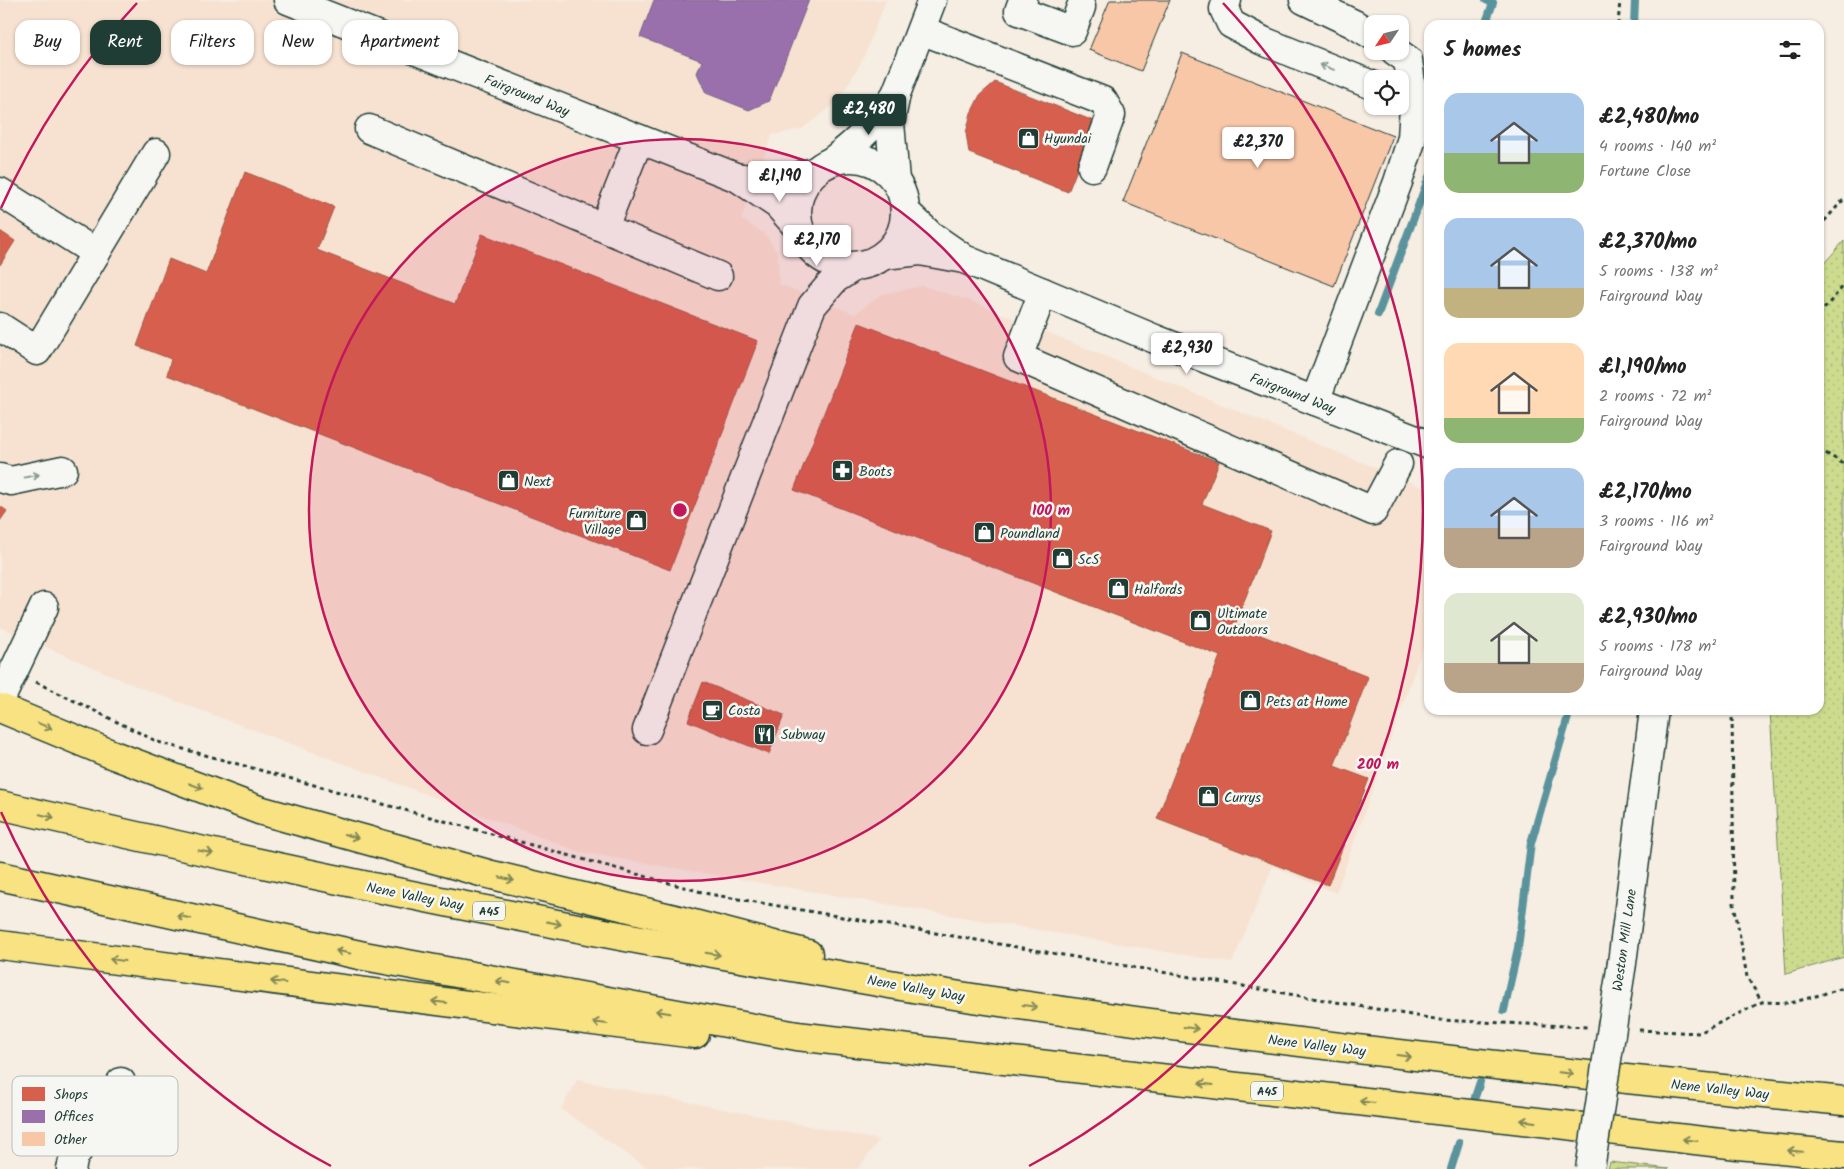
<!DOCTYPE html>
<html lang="en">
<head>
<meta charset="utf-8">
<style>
  :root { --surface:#fff; --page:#f2f2f2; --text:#222; --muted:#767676; --accent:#1f3d34 }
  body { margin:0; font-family:Kalam,sans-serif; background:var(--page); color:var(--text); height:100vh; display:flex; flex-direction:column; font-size:19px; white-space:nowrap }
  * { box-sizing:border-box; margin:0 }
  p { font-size:16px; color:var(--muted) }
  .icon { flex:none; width:28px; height:28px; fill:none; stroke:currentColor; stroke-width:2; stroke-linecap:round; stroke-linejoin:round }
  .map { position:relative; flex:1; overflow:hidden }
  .panel { position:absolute; left:1424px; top:20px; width:400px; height:695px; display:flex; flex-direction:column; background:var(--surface); border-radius:15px; box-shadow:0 1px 4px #0004 }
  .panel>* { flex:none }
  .hud { position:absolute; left:15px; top:20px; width:475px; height:45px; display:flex; gap:10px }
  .needle { width:32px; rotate:235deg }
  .buttons { position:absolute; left:1364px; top:15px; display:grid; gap:10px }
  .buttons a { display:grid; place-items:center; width:45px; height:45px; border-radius:10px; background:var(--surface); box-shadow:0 1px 4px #0004; font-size:25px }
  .price { position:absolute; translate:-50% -42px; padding:0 11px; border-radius:5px; background:#fff; color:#222; font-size:16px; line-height:32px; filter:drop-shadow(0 1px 2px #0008) }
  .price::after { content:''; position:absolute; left:50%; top:30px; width:15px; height:11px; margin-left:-8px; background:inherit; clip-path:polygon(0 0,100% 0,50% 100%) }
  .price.selected { background:var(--accent); color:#fff }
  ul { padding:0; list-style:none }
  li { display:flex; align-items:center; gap:15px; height:125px; padding:0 20px }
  li span { display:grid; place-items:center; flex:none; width:140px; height:100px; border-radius:15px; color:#555 }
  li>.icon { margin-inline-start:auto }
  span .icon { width:60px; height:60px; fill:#fffc; stroke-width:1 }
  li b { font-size:21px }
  h2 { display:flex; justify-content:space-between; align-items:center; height:60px; padding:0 20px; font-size:21px }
  .tag { padding:0 18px; border-radius:15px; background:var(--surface); box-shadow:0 1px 4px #0004; font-size:18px; line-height:45px }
  .tag.selected { background:var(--accent); color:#fff }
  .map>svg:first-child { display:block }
</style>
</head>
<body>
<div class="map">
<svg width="1844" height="1169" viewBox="0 0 1844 1169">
  <defs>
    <pattern id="green-dots" width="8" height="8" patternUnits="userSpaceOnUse" patternTransform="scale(1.25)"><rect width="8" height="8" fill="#cddb8e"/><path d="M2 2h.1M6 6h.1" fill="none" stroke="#b0bd7b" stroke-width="1.8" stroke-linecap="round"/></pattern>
  </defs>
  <rect width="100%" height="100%" fill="#f6ede3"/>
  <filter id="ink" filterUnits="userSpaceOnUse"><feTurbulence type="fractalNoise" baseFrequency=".02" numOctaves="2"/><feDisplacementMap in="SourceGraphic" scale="10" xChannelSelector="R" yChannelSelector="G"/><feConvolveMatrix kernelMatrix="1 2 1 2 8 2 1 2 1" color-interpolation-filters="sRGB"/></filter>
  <g filter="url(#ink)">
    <g fill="#f7e2d1">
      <polygon points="0,0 886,0 862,61 837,102 802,129 772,135 741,219 764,233 778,253 779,284 855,314 882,294 923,286 971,301 1429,490 1429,630 1336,893 1273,866 1232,963 580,852 136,686 0,627"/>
      <polygon points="577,1080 879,1140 858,1169 649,1169 561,1109"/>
    </g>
    <g fill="url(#green-dots)" stroke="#768c61">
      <polygon points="1844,241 1844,957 1786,974 1770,710 1819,710 1819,269"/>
      <polygon points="1610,1162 1669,1169 1608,1169"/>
    </g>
    <g fill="#d6604d" stroke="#9f5646">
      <polygon points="995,82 1096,122 1068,192 969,153 966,133 971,113 980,95"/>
      <polygon points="245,172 334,207 317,250 455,304 482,234 758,341 670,570 167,375 171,359 137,346 169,259 206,274"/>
      <polygon points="0,231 15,241 0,265"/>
      <polygon points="859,323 1219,462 1202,504 1271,531 1235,625 1368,677 1334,766 1369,779 1328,885 1157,819 1220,656 794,490"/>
      <polygon points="0,506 7,511 0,521"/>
      <polygon points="703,682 784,715 769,754 688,721"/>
    </g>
    <polygon fill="#9970ab" stroke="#746187" points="654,0 809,0 769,101 749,110 706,93 697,73 702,61 640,37"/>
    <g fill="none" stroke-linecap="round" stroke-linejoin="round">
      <g stroke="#5a939c" stroke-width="8">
        <polyline points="1485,25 1493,3 1486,0"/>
        <polyline points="1634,25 1635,0"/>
        <polyline points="1378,314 1429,177"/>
        <polyline points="1504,1010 1518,948 1531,843 1570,710"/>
        <polyline points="1475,1097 1480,1082"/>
        <polyline points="1451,1169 1459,1143"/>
      </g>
    </g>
    <g fill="#f8c7a8" stroke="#1f3d34">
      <polygon points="1110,0 1170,0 1141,71 1089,50"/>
      <polygon points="1182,53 1393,136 1334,286 1123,202"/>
    </g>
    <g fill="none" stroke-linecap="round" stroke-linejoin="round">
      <defs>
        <g id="minor">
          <polyline points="288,0 738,178 778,205 799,229"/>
          <polyline points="1023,0 1019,11 1072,31 1081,7"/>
          <polyline points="1227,0 1224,9 1231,24 1263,41 1372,85"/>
          <polyline points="1304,0 1354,24 1372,35"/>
          <polyline points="921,30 1103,101 1111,115 1092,167"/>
          <polyline points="369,129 718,276"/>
          <circle cx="851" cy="212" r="54"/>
          <path d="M832,161c25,-19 44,-37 62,-64"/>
          <polyline points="742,178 780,182 816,171"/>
          <polyline points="895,180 890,123 896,94 932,0"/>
          <polyline points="0,192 96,253"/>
          <polyline points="905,211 930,235 959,255"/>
          <polyline points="604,227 639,139"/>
          <polyline points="884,255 920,251 964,259 1155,339 1429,445"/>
          <polyline points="1043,292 1018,357 1373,511 1398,464"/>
          <polyline points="0,327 37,351 156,153"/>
          <polyline points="1315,401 1398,182 1412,138 1414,107 1408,60 1395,51"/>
          <polyline points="0,478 11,481 63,470"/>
          <polyline points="0,700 44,607"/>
          <polyline points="647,730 812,306 835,279 855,266"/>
          <polyline points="1622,963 1654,710"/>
          <polyline points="71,1169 74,1157 83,1143 112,1117 121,1082"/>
        </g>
        <g id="highway">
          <polyline points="0,708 116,756 259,810 488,874 675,919 808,954"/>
          <path d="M0,805c268,62 538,119 810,165 58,10 117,21 176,30 285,42 571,73 858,101"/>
          <polyline points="0,876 364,956 797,1036 1738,1145 1844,1155"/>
          <polyline points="0,945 695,1034"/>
        </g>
      </defs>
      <use href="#minor" stroke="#1f3d34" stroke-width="31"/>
      <use href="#highway" stroke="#1f3d34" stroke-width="31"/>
      <g stroke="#1f3d34" stroke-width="3" stroke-dasharray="4 4" stroke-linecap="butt">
        <polyline points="1618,25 1620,0"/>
        <polyline points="1819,227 1844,199"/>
        <polyline points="1819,315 1844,285"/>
        <polyline points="1819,449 1844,464"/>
        <polyline points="36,682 158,742 709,894 1440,1020 1587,1027"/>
        <polyline points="1732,710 1734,903 1747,977 1762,1002"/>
        <polyline points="1639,1030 1699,1033 1762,1002 1791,1003 1844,988"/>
      </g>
      <use href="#minor" stroke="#f6f6f2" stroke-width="28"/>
      <use href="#highway" stroke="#f8e281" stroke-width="28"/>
      <defs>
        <polyline id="minor-bridge" points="1590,1169 1622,963"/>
      </defs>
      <use href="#minor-bridge" stroke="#1f3d34" stroke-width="31" stroke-linecap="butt"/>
      <use href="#minor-bridge" stroke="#f6f6f2" stroke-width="28"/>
    </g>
    <defs><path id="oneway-shaft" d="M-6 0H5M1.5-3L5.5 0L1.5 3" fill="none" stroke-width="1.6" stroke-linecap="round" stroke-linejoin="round" transform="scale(1.25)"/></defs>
    <g stroke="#8a9a93">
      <use href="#oneway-shaft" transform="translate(1327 67) rotate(-158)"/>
      <use href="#oneway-shaft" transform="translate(32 476) rotate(-12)"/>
    </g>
    <g stroke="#818757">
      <use href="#oneway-shaft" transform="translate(45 726) rotate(23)"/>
      <use href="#oneway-shaft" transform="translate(196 786) rotate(21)"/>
      <use href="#oneway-shaft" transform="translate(47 816) rotate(13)"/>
      <use href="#oneway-shaft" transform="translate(351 836) rotate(16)"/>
      <use href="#oneway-shaft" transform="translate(206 852) rotate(12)"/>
      <use href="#oneway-shaft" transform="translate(507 879) rotate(13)"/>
      <use href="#oneway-shaft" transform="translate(184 917) rotate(-168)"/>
      <use href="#oneway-shaft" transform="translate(554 923) rotate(11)"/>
      <use href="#oneway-shaft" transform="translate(343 952) rotate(-168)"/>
      <use href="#oneway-shaft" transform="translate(713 954) rotate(10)"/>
      <use href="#oneway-shaft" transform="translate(117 960) rotate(-172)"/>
      <use href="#oneway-shaft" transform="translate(278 982) rotate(-173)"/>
      <use href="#oneway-shaft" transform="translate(503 982) rotate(-170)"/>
      <use href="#oneway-shaft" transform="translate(439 1002) rotate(-173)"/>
      <use href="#oneway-shaft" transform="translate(1030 1006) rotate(8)"/>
      <use href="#oneway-shaft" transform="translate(663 1012) rotate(-170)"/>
      <use href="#oneway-shaft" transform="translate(600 1023) rotate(-173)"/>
      <use href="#oneway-shaft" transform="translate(1191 1028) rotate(8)"/>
      <use href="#oneway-shaft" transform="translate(1404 1056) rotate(7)"/>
      <use href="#oneway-shaft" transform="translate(1566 1073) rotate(6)"/>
      <use href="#oneway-shaft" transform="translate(1206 1084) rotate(-173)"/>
      <use href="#oneway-shaft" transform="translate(1367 1102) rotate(-173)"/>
      <use href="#oneway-shaft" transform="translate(1528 1121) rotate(-173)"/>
      <use href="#oneway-shaft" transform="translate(1690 1140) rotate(-173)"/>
      <use href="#oneway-shaft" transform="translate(1795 1151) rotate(-175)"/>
    </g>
  </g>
  <circle cx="680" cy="510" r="371" fill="#c2185b" fill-opacity=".12"/>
  <g fill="none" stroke="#c2185b" stroke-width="2.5">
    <circle cx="680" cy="510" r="371"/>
    <path d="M331 1166A743 743 0 0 1 1 812M1 208A743 743 0 0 1 137 3M1223 3A743 743 0 0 1 1029 1166"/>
  </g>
  <defs>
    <symbol id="shop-square" viewBox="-11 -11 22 22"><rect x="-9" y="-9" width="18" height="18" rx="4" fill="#1f3d34" stroke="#f6f6f2"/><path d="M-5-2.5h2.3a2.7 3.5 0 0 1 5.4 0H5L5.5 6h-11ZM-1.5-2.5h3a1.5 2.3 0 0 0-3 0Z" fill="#fff"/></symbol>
    <symbol id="pharmacy-square" viewBox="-11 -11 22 22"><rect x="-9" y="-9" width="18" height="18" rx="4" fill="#1f3d34" stroke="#f6f6f2"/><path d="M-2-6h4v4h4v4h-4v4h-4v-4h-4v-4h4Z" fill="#fff"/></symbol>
    <symbol id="cafe-square" viewBox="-11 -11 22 22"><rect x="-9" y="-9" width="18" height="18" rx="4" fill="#1f3d34" stroke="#f6f6f2"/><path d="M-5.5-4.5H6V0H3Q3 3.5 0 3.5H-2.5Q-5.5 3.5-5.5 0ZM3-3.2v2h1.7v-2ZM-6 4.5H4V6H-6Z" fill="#fff"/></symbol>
    <symbol id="restaurant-square" viewBox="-11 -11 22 22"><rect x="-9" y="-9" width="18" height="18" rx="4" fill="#1f3d34" stroke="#f6f6f2"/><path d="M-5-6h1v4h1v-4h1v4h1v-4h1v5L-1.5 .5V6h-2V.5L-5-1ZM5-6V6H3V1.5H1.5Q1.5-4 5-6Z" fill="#fff"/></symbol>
  </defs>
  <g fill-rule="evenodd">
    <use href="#shop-square" x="1016" y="126" width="25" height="25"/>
    <use href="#pharmacy-square" x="830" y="458" width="25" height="25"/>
    <use href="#shop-square" x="496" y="468" width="25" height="25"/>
    <use href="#shop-square" x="624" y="508" width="25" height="25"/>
    <use href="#shop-square" x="972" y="520" width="25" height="25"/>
    <use href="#shop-square" x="1050" y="546" width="25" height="25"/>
    <use href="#shop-square" x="1106" y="576" width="25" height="25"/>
    <use href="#shop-square" x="1188" y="608" width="25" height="25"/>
    <use href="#shop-square" x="1238" y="688" width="25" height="25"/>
    <use href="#cafe-square" x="700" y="698" width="25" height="25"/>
    <use href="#restaurant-square" x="752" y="722" width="25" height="25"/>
    <use href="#shop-square" x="1196" y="784" width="25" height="25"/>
  </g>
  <g text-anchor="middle" stroke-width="5" stroke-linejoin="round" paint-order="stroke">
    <g fill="#f6f6f2" stroke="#60746d" stroke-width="1">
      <rect x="473" y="901.5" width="32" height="19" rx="4"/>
      <rect x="1251" y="1081.5" width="32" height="19" rx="4"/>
    </g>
    <g font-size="12" font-weight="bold" fill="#1f3d34">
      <text x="489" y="915">A45</text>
      <text x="1267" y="1095">A45</text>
    </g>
    <g font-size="14" fill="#1f3d34" stroke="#f6f6f2">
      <text transform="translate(527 95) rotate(22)" y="5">Fairground Way</text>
      <text transform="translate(1293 393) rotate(21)" y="5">Fairground Way</text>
      <text transform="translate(415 896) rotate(11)" y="5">Nene Valley Way</text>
      <text transform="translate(1624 940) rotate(-82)" y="5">Weston Mill Lane</text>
      <text transform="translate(916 988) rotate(10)" y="5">Nene Valley Way</text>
      <text transform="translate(1317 1045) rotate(7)" y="5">Nene Valley Way</text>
      <text transform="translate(1720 1089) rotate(6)" y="5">Nene Valley Way</text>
    </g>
    <g font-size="14" fill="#1f3d34" stroke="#f6f6f2" text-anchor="start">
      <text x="1044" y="143">Hyundai</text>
      <text x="859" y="476">Boots</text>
      <text x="524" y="486">Next</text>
      <text x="621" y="518" text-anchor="end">Furniture<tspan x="621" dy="16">Village</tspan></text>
      <text x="1000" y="538">Poundland</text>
      <text x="1078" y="564">ScS</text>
      <text x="1134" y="594">Halfords</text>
      <text x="1217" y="618">Ultimate<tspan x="1217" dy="16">Outdoors</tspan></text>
      <text x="1266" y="706">Pets at Home</text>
      <text x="728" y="715">Costa</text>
      <text x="781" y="739">Subway</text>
      <text x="1224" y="802">Currys</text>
    </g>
  </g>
  <rect x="12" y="1076" width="166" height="80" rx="8" fill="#f6f6f2" stroke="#b6beb9" stroke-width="1"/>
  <rect x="22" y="1087" width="23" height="14" fill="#d6604d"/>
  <rect x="22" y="1110" width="23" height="13" fill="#9970ab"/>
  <rect x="22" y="1132" width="23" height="14" fill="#f8c7a8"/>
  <g font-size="14" fill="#1f3d34">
    <text x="54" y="1099">Shops</text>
    <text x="54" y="1121">Offices</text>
    <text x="54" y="1144">Other</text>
  </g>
  <circle cx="680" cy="510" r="8" fill="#c2185b" stroke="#f6f6f2" stroke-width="2.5"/>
  <g font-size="15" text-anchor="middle" font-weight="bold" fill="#c2185b" stroke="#f6f6f2" stroke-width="5" stroke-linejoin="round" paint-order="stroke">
    <text x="1051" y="515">100 m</text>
    <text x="1378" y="769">200 m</text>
  </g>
</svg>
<div class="buttons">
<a><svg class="needle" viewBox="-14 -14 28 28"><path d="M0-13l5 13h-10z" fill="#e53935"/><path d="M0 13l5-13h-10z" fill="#767676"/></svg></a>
<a><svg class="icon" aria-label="locate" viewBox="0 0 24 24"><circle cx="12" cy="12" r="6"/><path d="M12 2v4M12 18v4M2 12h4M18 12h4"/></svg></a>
</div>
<b class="price selected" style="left:869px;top:136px">£2,480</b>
<b class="price" style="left:1258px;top:169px">£2,370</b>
<b class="price" style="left:780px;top:203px">£1,190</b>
<b class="price" style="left:817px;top:267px">£2,170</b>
<b class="price" style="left:1187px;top:375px">£2,930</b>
<div class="hud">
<a class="tag">Buy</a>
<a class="tag selected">Rent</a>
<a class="tag">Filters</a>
<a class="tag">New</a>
<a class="tag">Apartment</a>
</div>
<section class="panel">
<h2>5 homes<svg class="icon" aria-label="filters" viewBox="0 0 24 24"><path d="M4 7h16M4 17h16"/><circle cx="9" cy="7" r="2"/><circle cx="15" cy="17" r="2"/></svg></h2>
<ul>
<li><span style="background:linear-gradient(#a9c7e8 60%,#8fb573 0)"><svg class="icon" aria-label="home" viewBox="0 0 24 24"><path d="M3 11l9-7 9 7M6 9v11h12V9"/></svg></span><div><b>£2,480/mo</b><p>4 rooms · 140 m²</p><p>Fortune Close</p></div></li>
<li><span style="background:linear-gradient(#a9c7e8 70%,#c2b280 0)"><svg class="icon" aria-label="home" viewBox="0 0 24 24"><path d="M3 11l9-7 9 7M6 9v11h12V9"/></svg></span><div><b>£2,370/mo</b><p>5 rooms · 138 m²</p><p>Fairground Way</p></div></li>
<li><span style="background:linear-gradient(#ffd9b3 75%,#8fb573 0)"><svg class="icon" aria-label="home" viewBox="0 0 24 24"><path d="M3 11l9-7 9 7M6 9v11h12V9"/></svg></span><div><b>£1,190/mo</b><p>2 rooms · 72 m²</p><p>Fairground Way</p></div></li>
<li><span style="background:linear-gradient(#a9c7e8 60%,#b9a48a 0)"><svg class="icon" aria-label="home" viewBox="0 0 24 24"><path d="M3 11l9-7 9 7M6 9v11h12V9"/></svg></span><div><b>£2,170/mo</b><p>3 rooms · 116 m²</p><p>Fairground Way</p></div></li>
<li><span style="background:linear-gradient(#dfe7d0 70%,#b9a48a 0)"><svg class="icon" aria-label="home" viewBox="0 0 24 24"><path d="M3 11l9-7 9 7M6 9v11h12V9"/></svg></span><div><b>£2,930/mo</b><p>5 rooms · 178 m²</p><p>Fairground Way</p></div></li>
</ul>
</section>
</div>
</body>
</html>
